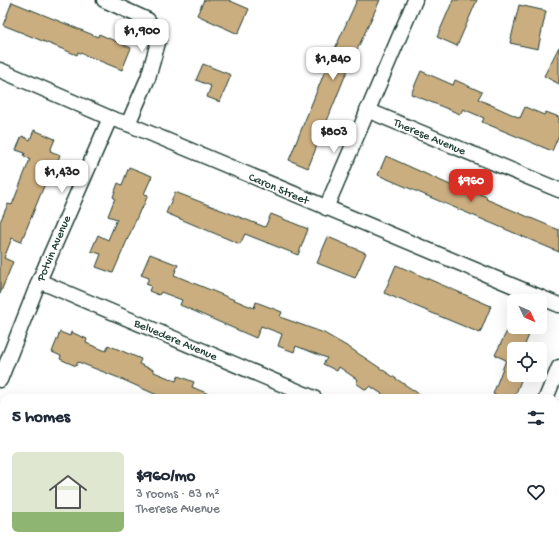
<!DOCTYPE html>
<html lang="en">
<head>
<meta charset="utf-8">
<style>
  :root { --surface:#fff; --page:#f2f2f3; --text:#1f2937; --muted:#747a83; --line:#e0e1e3; --accent:#d93025 }
  body { margin:0; font-family:"Gochi Hand",sans-serif; background:var(--page); color:var(--text); height:100vh; display:flex; flex-direction:column; font-size:15px; white-space:nowrap }
  * { box-sizing:border-box; margin:0 }
  p { font-size:13px; color:var(--muted) }
  .icon { flex:none; width:22px; height:22px; fill:none; stroke:currentColor; stroke-width:2; stroke-linecap:round; stroke-linejoin:round }
  .map { position:relative; flex:1; overflow:hidden }
  .panel { position:absolute; left:0px; top:394px; width:559px; height:156px; display:flex; flex-direction:column; background:var(--surface); border-radius:12px 12px 0 0; box-shadow:0 4px 16px #0002 }
  .panel>* { flex:none }
  .needle { width:26px; rotate:134deg }
  .fabs { position:absolute; left:507px; top:294px; display:grid; gap:8px }
  .fabs a { display:grid; place-items:center; width:40px; height:40px; border-radius:6px; background:var(--surface); box-shadow:0 4px 16px #0002; font-size:20px }
  .price { position:absolute; translate:-50% -34px; padding:0 9px; border-radius:8px; background:#fff; color:#222; font-size:13px; line-height:26px; filter:drop-shadow(0 1px 2px #0008) }
  .price::after { content:''; position:absolute; left:50%; top:24px; width:12px; height:9px; margin-left:-6px; background:inherit; clip-path:polygon(0 0,100% 0,50% 100%) }
  .price.active { background:var(--accent); color:#fff }
  ul { padding:0; list-style:none }
  li { display:flex; align-items:center; gap:12px; height:100px; padding:0 12px }
  li+li { border-top:1px solid var(--line) }
  li span { display:grid; place-items:center; flex:none; width:112px; height:80px; border-radius:6px; color:#555 }
  li>.icon { margin-inline-start:auto }
  span .icon { width:48px; height:48px; fill:#fffc; stroke-width:1 }
  li b { font-size:17px }
  h2 { display:flex; justify-content:space-between; align-items:center; height:48px; padding:0 12px; font-size:17px }
  .map>svg:first-child { display:block }
</style>
</head>
<body>
<div class="map">
<svg width="559" height="550" viewBox="0 0 559 550">
  <rect width="100%" height="100%" fill="#fff"/>
  <filter id="ink" filterUnits="userSpaceOnUse"><feTurbulence type="fractalNoise" baseFrequency=".025" numOctaves="2"/><feDisplacementMap in="SourceGraphic" scale="8" xChannelSelector="R" yChannelSelector="G"/><feConvolveMatrix kernelMatrix="1 2 1 2 8 2 1 2 1" color-interpolation-filters="sRGB"/></filter>
  <g filter="url(#ink)">
    <g fill="#cbae80" stroke="#1f3d34">
      <polygon points="204,0 228,0 249,9 238,34 197,15"/>
      <polygon points="357,0 380,0 345,76 308,168 289,160 327,66"/>
      <polygon points="453,0 477,0 457,46 437,37"/>
      <polygon points="12,2 98,37 99,34 131,48 122,70 78,52 77,55 3,25"/>
      <polygon points="519,5 546,11 538,49 510,43"/>
      <polygon points="559,47 559,84 544,76"/>
      <polygon points="203,64 231,75 220,102 207,97 211,86 196,80"/>
      <polygon points="421,71 453,85 455,80 482,92 478,99 520,118 525,107 544,115 546,112 559,117 559,135 552,151 482,122 484,118 463,109 460,114 411,94"/>
      <polygon points="34,130 55,139 50,151 60,155 54,170 51,169 21,242 12,238 4,258 13,262 0,294 0,222 8,204 12,205 30,159 24,156 25,153 16,150 22,136 30,140"/>
      <polygon points="386,156 459,189 461,186 487,197 486,199 559,230 559,252 378,175"/>
      <polygon points="129,167 152,176 144,194 148,195 142,209 141,208 113,273 96,267 101,254 91,251 98,235 108,240 117,219 108,216 115,198 113,197 118,183 122,185"/>
      <polygon points="175,192 265,227 271,214 308,229 298,255 245,234 240,244 166,213"/>
      <polygon points="328,237 366,253 355,278 317,263"/>
      <polygon points="150,254 178,265 174,275 254,308 256,302 282,312 280,317 324,333 350,348 425,398 388,398 370,386 366,390 356,383 358,380 339,367 337,371 323,364 327,358 296,346 294,352 278,346 282,334 261,326 256,338 180,305 182,300 161,292 159,295 149,291 151,286 146,284 149,278 141,275"/>
      <polygon points="396,265 491,306 480,333 384,293"/>
      <polygon points="509,327 529,335 523,349 514,349 514,375 522,378 514,398 502,398 493,394 506,360 495,355"/>
      <polygon points="60,332 70,336 71,332 87,339 86,343 106,351 108,345 141,359 139,364 154,370 154,372 176,381 178,376 194,382 192,387 218,398 155,398 157,395 119,378 78,362 76,366 60,359 61,356 52,352"/>
    </g>
    <g fill="none" stroke-linecap="round" stroke-linejoin="round">
      <defs>
        <g id="minor">
          <polyline points="104,0 148,20 159,39 148,78 128,124"/>
          <polyline points="0,70 110,118 128,124 559,305"/>
          <polyline points="367,110 559,190"/>
          <polyline points="326,208 415,0"/>
          <polyline points="39,281 314,398"/>
          <polyline points="0,380 39,281 110,118"/>
          <polyline points="546,398 559,367"/>
          <polyline points="0,448 4,450"/>
          <polyline points="555,532 559,534"/>
          <polyline points="117,550 119,546"/>
          <polyline points="328,550 330,546"/>
        </g>
      </defs>
      <use href="#minor" stroke="#1f3d34" stroke-width="17"/>
      <use href="#minor" stroke="#fff" stroke-width="14"/>
    </g>
  </g>
  <g text-anchor="middle" stroke-width="3.5" stroke-linejoin="round" paint-order="stroke">
    <g font-size="12" fill="#1f3d34" stroke="#fff">
      <text transform="translate(430 136) rotate(23)" y="4">Therese Avenue</text>
      <text transform="translate(279 188) rotate(23)" y="4">Caron Street</text>
      <text transform="translate(53 248) rotate(-67)" y="4">Potvin Avenue</text>
      <text transform="translate(176 339) rotate(23)" y="4">Belvedere Avenue</text>
    </g>
  </g>
</svg>
<div class="fabs">
<a><svg class="needle" viewBox="-14 -14 28 28"><path d="M0-13l5 13h-10z" fill="#e53935"/><path d="M0 13l5-13h-10z" fill="#747a83"/></svg></a>
<a><svg class="icon" aria-label="locate" viewBox="0 0 24 24"><circle cx="12" cy="12" r="6"/><path d="M12 2v4M12 18v4M2 12h4M18 12h4"/></svg></a>
</div>
<b class="price" style="left:142px;top:53px">$1,900</b>
<b class="price" style="left:333px;top:81px">$1,840</b>
<b class="price" style="left:334px;top:154px">$803</b>
<b class="price" style="left:62px;top:194px">$1,430</b>
<b class="price active" style="left:471px;top:203px">$960</b>
<section class="panel">
<h2>5 homes<svg class="icon" aria-label="filters" viewBox="0 0 24 24"><path d="M4 7h16M4 17h16"/><circle cx="9" cy="7" r="2"/><circle cx="15" cy="17" r="2"/></svg></h2>
<ul>
<li><span style="background:linear-gradient(#dfe7d0 75%,#8fb573 0)"><svg class="icon" aria-label="home" viewBox="0 0 24 24"><path d="M3 11l9-7 9 7M6 9v11h12V9"/></svg></span><div><b>$960/mo</b><p>3 rooms · 83 m²</p><p>Therese Avenue</p></div><svg class="icon" aria-label="heart" viewBox="0 0 24 24"><path d="M12 20l-8-8c-3-5 5-10 8-4 3-6 11-1 8 4z"/></svg></li>
</ul>
</section>
</div>
</body>
</html>
